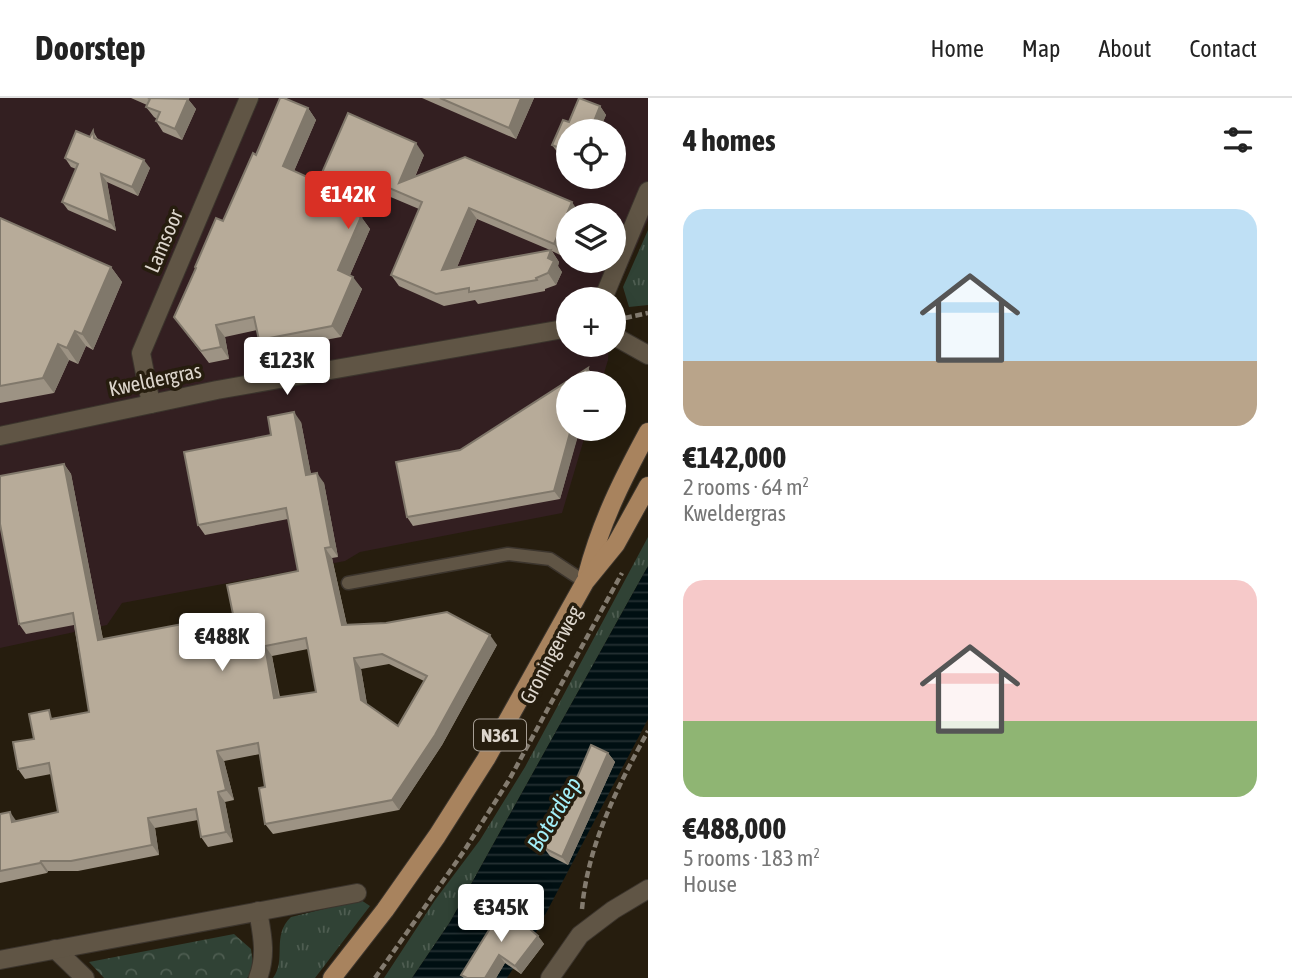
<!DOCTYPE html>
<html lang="en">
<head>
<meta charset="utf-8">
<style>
  :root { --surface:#fff; --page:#f6f6f6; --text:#222; --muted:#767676; --line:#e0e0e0; --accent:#d93025 }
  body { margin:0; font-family:"Asap Condensed",sans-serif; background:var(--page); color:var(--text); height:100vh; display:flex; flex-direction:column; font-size:26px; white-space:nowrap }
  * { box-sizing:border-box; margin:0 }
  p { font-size:23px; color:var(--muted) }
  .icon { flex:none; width:38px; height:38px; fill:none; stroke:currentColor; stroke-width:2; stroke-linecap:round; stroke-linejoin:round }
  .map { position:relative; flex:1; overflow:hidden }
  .details { display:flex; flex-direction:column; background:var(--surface); width:644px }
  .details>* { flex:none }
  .fabs { position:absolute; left:556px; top:21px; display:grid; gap:14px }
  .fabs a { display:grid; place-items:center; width:70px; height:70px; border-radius:50%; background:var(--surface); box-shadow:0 4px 18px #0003; font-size:35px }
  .price { position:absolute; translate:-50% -60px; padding:0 16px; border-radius:7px; background:#fff; color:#222; font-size:23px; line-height:46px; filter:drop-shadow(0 2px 4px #0008) }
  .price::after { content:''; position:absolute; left:50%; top:42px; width:21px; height:16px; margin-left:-10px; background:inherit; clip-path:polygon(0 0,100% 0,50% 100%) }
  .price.active { background:var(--accent); color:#fff }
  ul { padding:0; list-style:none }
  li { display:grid; align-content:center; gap:14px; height:371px; padding:0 35px }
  li span { display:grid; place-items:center; height:217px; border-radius:21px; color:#555 }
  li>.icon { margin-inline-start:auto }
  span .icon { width:126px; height:126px; fill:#fffc; stroke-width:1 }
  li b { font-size:30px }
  h2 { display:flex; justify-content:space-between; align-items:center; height:84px; padding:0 35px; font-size:30px }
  header { display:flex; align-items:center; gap:42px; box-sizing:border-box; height:98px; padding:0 35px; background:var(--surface); border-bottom:2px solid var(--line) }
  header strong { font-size:33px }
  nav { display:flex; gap:38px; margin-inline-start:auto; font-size:24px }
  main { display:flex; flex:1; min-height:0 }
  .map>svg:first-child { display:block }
</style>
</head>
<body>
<header>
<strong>Doorstep</strong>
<nav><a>Home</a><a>Map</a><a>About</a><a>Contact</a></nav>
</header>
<main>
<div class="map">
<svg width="648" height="880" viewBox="0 0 648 880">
  <defs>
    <pattern id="grass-tufts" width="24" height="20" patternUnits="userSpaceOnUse" patternTransform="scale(1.75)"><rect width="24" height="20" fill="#304235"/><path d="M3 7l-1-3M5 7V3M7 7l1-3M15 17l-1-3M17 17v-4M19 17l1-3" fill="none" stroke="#4e5d51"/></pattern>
    <pattern id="park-crowns" width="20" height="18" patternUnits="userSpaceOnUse" patternTransform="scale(1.75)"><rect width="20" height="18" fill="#304235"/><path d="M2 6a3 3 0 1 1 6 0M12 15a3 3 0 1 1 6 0" fill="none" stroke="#4e5d51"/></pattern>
    <pattern id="water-rules" width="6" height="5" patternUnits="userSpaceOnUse" patternTransform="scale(1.75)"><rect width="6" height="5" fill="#000f12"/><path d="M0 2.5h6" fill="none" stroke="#253133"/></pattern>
  </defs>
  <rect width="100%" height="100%" fill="#261d0e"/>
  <path fill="#331f21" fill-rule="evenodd" d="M0,0h648v122l-35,79h-44v46h40l-1,15 -7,23h-32v46h18l-25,84 -202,39 -15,9 -223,42 -15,22 -107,23zM569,33h45v46h-45zM569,117h45v46h-45z"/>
  <g fill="url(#grass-tufts)">
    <polygon points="648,132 648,207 629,209 623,189"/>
    <polygon points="648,439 648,468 450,824 412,880 384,880 435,802 480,742 525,669"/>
    <path d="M361,802l9,6 -55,72h-42c14,-19 -2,-42 18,-61z"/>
  </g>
  <polygon fill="url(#park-crowns)" points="234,836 251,851 254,874 247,880 104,880 89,864"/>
  <polygon fill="url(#water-rules)" points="648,468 648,621 534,838 507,880 412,880 450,824"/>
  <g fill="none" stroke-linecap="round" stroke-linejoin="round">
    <defs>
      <polyline id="service" points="348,485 508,456 550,461 585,484"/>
      <g id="minor">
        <polyline points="603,201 648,93"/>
        <polyline points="614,238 648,257"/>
        <polyline points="151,306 141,255 249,0"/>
        <polyline points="0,338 217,292 569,230"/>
        <path d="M258,813c4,23 9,44 0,67"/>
        <polyline points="55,851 85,880"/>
        <polyline points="0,862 357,795"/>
        <polyline points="550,880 580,837 613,812 648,791"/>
      </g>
      <g id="primary">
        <path d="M587,477c14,-53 35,-95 61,-143"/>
        <polyline points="332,880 385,812 437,738 486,661 585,484 616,446 648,388"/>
      </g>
    </defs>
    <use href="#service" stroke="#3c352d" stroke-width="15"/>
    <use href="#minor" stroke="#3c352d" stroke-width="20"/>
    <use href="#primary" stroke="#3c352d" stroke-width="20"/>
    <g stroke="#837b6f" stroke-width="4.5" stroke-dasharray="7 3.5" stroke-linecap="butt">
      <polyline points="625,220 648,215"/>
      <path d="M582,811c6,-65 35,-121 66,-178"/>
      <polyline points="375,880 464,753 509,682 622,475"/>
    </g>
    <use href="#service" stroke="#605545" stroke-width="12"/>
    <use href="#minor" stroke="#605545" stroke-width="18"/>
    <use href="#primary" stroke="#a8835e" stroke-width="18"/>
  </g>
  <g fill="#9d9384" fill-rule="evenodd">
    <polygon points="131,0 187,0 196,11 182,42 163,34 156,23 157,21 154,19 146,9 147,7"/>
    <polygon points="422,0 534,0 516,41"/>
    <polygon points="600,8 606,17 599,33 569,33 569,60 558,55 552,47 569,24"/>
    <path d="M308,10l8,12 -22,51 24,11 106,-27 -9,22 165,37v1h-11l-7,41 -10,-5 7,11 -1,4 4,6 -6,13 -11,4v2l-67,13 -3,-4 -31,6 -45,-20 -8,-11 28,-66 -45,-19 -12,28 8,11 -20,46 12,14 -21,48 -74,14 -8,-11 -2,-10 -32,7 4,22 -20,4 -35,-46 22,-48 -1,-2 28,-46 33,-66zM477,121l73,31 -93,17z"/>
    <polygon points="93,33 99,43 150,70 138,98 107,84 116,133 68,112 62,104 76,71 71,69 65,60 90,39"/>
    <polygon points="0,120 111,169 122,184 93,252 86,248 78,266 69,262 54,295 0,305"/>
    <polygon points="594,279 560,401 413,428 407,419 460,352"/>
    <path d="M301,324l10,52 13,9 14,74 -6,1 15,67 150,20 -55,100 -43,65 -126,24 -8,-10v-37l-5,-33 -36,7 10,39 -9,2 8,40 -25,5 -7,-10 -3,-17 -43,8 4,27 -81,16h-30l-1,2 -47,10v-69l16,7 42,-9 -7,-38 -26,5 -7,-10 16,-30 20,-21 35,-6 -15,-87 -48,9 -7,-10 45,-160 7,10 32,165 131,-20 64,-48 -10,-52 -83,16 -7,-10 73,-90zM308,551l8,43 -36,5 -8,-41zM389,566l35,17 -26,45 -31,-22 -6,-35z"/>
    <polygon points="608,655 615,664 568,767 550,758 544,750"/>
    <polygon points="525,821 531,829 530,831 538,838 544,846 521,876 505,865 496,880 464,880 461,877"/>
  </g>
  <g fill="#80786b">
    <polygon points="521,0 534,0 516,41 509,30"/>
    <polygon points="188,1 196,11 182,42 175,31"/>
    <polygon points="600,8 606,17 599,33 590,33"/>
    <polygon points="308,10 316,22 291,80 283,68"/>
    <polygon points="416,45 424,57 407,97 399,85"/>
    <polygon points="144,62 150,70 138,98 132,89"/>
    <polygon points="101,76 107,84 116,133 110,124"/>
    <polygon points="366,80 374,92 362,120 370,131 347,184 338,172 351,115"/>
    <polygon points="572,104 580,116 580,117 569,117 569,142 562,158 554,146"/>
    <polygon points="469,110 477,121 451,184 442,172"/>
    <polygon points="551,152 559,164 558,168 562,174 556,187 548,175 548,160"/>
    <polygon points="111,169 122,184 93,252 82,236"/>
    <polygon points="353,179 362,191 341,239 332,228"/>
    <polygon points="216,227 225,239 229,261 221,249"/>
    <polygon points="75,233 86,248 78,266 67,250"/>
    <polygon points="58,246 69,262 54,295 43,280"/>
    <polygon points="588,270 594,279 593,285 584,285"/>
    <polygon points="294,314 301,324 313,387 306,377"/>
    <polygon points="571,331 580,331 560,401 554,393"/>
    <polygon points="64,366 71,376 105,552 98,542"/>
    <polygon points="317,375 324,385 338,459 331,449"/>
    <polygon points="325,450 332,460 349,537 342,527"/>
    <polygon points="490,537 497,547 442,647 399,712 392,702"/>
    <polygon points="265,548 272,558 281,610 274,600"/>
    <polygon points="354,560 361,571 368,612 361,602"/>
    <polygon points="217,653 224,663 234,702 226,692"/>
    <polygon points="608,655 615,664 568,767 562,759"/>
    <polygon points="218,694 225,704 233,744 226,734"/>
    <polygon points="10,714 17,724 12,724"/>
    <polygon points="148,720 155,730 159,757 152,747"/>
    <polygon points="41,763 48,773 47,775 40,765"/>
    <polygon points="525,821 531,829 529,833 523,825"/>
    <polygon points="538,838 544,846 521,876 515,868"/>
    <polygon points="499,857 505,865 496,880 485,880"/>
  </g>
  <g fill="#b7ab99" stroke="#80786b" stroke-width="2" fill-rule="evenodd">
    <polygon points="148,0 188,1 175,31 156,23 160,14 146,9 150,1"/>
    <polygon points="280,0 284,0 308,10 283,68 318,84 348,15 416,45 399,85 465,59 572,104 554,146 469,110 442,172 551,152 548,160 554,163 548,175 536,180 537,182 469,194 469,190 436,196 391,177 422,104 366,80 351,115 361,119 338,172 353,179 332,228 259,242 254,219 216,227 221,249 201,253 174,219 196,170 195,169 216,120 223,123 253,55 256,57"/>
    <polygon points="440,0 521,0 509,30"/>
    <polygon points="579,0 600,8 590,33 569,33 569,54 552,47 563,22 569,24"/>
    <polygon points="76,33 90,39 93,33 94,40 144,62 132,89 101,76 110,124 62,104 78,66 65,60"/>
    <polygon points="0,120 111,169 82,236 75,233 67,250 58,246 43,280 0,288"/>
    <polygon points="588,270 584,285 569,285 569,331 571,331 554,393 407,419 396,364 460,352"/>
    <path d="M294,314l12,63 11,-2 14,74 -6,1 17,77 44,-2 61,-11 43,23 -55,100 -43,65 -127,24 -6,-36 6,-1 -7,-44 -41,8 9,39 -8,2 8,40 -25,5 -5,-28 -48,9 4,27 -81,16h-30l-1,2 -40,8v-57l10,-2 2,10 46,-10 -9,-49 -31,6 -5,-27 21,-3 -5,-25 20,-4 2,9 38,-7 -16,-99 -54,11 -19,-100v-48l64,-12 34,176 95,-18 41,-3 -7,-34 71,-14 -12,-63 -88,17 -14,-73 87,-17 -3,-18zM306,540l10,54 -42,6 -9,-52zM382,556l45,22 -29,50 -37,-26 -7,-42z"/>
    <polygon points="591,647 608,655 562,759 544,750 565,708"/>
    <polygon points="504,808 525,821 523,825 538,838 515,868 499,857 485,880 467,880 461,877"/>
  </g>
  <g text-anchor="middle" stroke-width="7" stroke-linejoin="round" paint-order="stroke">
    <rect fill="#261d0e" stroke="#a69e94" stroke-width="2" x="474" y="621.5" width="52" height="31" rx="5"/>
    <g font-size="19" font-weight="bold" fill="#ddd6cd">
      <text x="500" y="644">N361</text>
    </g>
    <g font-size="21" fill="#ddd6cd" stroke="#261d0e">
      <text transform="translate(164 143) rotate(-67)" y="7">Lamsoor</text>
      <text transform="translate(155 282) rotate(-12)" y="7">Kweldergras</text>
      <text transform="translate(551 557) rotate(-62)" y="7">Groningerweg</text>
    </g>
    <g font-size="23" font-style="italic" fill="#a3eff8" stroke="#261d0e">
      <text transform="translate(554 716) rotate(-59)" y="8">Boterdiep</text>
    </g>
  </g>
</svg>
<div class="fabs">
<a><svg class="icon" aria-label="locate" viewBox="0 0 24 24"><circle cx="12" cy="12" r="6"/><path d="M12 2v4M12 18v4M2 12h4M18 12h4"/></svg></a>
<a><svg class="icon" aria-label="layers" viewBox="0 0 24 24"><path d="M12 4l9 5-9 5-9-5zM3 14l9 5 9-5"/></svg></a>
<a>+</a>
<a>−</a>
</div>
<b class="price active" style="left:348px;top:133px">€142K</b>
<b class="price" style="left:287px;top:299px">€123K</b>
<b class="price" style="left:222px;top:575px">€488K</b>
<b class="price" style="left:501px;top:846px">€345K</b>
</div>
<section class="details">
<h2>4 homes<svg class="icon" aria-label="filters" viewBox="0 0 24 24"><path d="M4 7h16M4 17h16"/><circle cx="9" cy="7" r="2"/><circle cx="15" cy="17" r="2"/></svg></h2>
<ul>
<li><span style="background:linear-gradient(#bfe0f5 70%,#b9a48a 0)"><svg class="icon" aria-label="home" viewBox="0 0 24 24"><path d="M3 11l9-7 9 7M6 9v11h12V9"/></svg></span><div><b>€142,000</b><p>2 rooms · 64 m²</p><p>Kweldergras</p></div></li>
<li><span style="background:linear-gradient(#f6c9c9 65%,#8fb573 0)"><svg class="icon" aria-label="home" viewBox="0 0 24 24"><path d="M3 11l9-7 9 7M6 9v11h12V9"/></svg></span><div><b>€488,000</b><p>5 rooms · 183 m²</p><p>House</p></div></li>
</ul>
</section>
</main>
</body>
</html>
